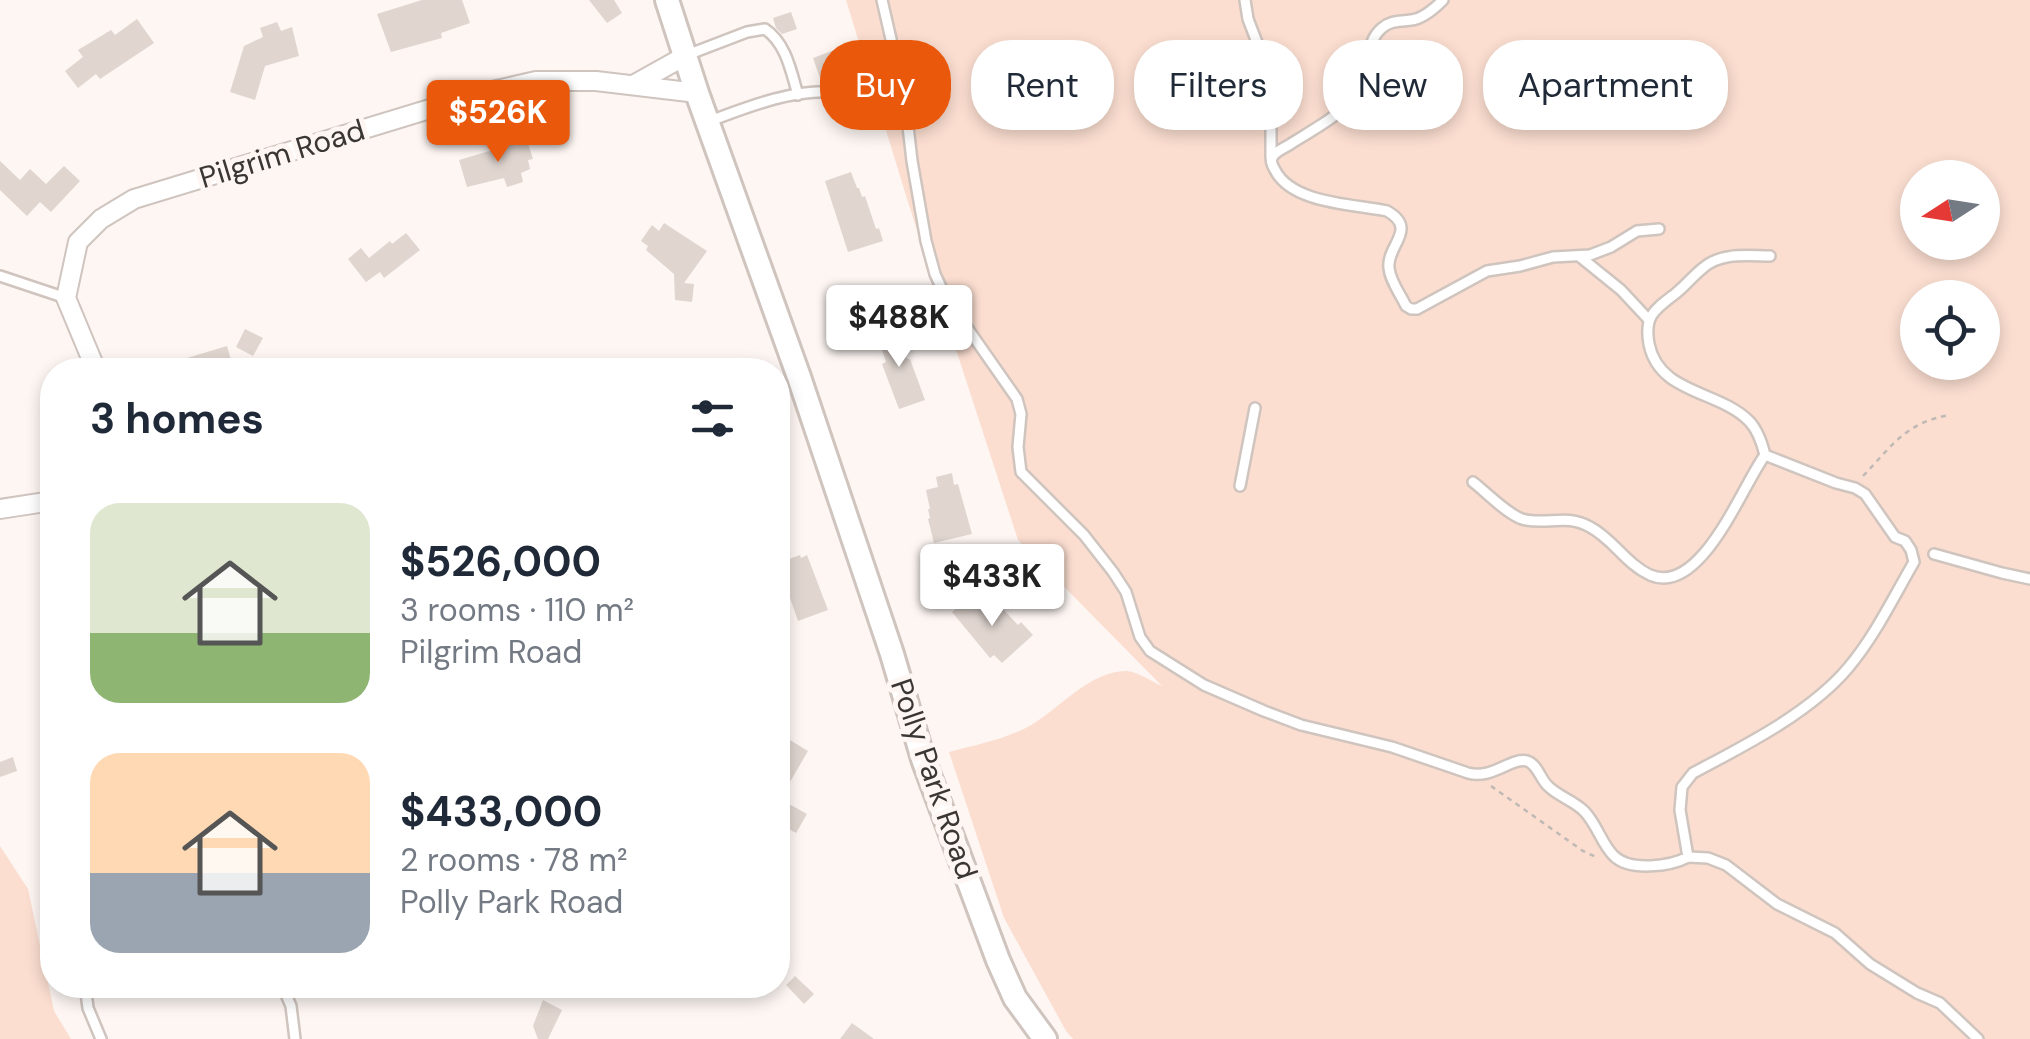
<!DOCTYPE html>
<html lang="en">
<head>
<meta charset="utf-8">
<style>
  :root { --surface:#fff; --page:#f2f2f3; --text:#1f2937; --muted:#747a83; --accent:#ea580c }
  body { margin:0; font-family:"DM Sans",sans-serif; background:var(--page); color:var(--text); height:100vh; display:flex; flex-direction:column; font-size:38px; white-space:nowrap }
  * { box-sizing:border-box; margin:0 }
  p { font-size:32px; color:var(--muted) }
  .icon { flex:none; width:55px; height:55px; fill:none; stroke:currentColor; stroke-width:2; stroke-linecap:round; stroke-linejoin:round }
  .map { position:relative; flex:1; overflow:hidden }
  .drawer { position:absolute; left:40px; top:358px; width:750px; height:640px; display:flex; flex-direction:column; background:var(--surface); border-radius:40px; box-shadow:0 5px 15px #0003 }
  .drawer>* { flex:none }
  .top-card { position:absolute; left:820px; top:40px; width:950px; height:90px; display:flex; gap:20px }
  .needle { width:65px; rotate:258deg }
  .buttons { position:absolute; left:1900px; top:160px; display:grid; gap:20px }
  .buttons a { display:grid; place-items:center; width:100px; height:100px; border-radius:50%; background:var(--surface); box-shadow:0 5px 15px #0003; font-size:50px }
  .price { position:absolute; translate:-50% -85px; padding:0 22px; border-radius:10px; background:#fff; color:#222; font-size:32px; line-height:65px; filter:drop-shadow(0 2px 5px #0008) }
  .price::after { content:''; position:absolute; left:50%; top:60px; width:30px; height:22px; margin-left:-15px; background:inherit; clip-path:polygon(0 0,100% 0,50% 100%) }
  .price.current { background:var(--accent); color:#fff }
  ul { padding:0; list-style:none }
  li { display:flex; align-items:center; gap:30px; height:250px; padding:0 50px }
  li span { display:grid; place-items:center; flex:none; width:280px; height:200px; border-radius:30px; color:#555 }
  li>.icon { margin-inline-start:auto }
  span .icon { width:120px; height:120px; fill:#fffc; stroke-width:1 }
  li b { font-size:42px }
  h2 { display:flex; justify-content:space-between; align-items:center; height:120px; padding:0 50px; font-size:42px }
  .tag { padding:0 35px; border-radius:40px; background:var(--surface); box-shadow:0 5px 15px #0003; font-size:35px; line-height:90px }
  .tag.current { background:var(--accent); color:#fff }
  .map>svg:first-child { display:block }
</style>
</head>
<body>
<div class="map">
<svg width="2030" height="1039" viewBox="0 0 2030 1039">
  <rect width="100%" height="100%" fill="#fdf6f3"/>
  <g fill="#fbded0" fill-rule="evenodd">
    <path d="M846,0h1184v1039h-957l-7,-8 -62,-113 -55,-166c27,-7 58,-13 82,-27 28,-16 60,-55 96,-54 12,1 25,11 35,15l-144,-146 -110,-338zM1918,178h64v64h-64zM1918,298h64v64h-64z"/>
    <polygon points="0,846 28,889 54,1011 71,1039 0,1039"/>
  </g>
  <g fill="#e0d5cf">
    <polygon points="422,0 462,0 470,23 441,33 442,38 391,52 377,14"/>
    <polygon points="589,0 614,0 622,13 607,23"/>
    <polygon points="791,12 797,29 782,34 776,28 773,18"/>
    <polygon points="137,19 154,43 100,79 96,74 78,88 65,71 83,57 78,50 111,30 115,35"/>
    <polygon points="277,22 281,31 292,27 299,56 265,66 255,100 230,92 244,46 263,37 260,28"/>
    <polygon points="837,49 844,70 820,78 813,58"/>
    <polygon points="527,140 533,159 528,160 530,169 521,173 523,182 507,187 504,178 467,187 459,160"/>
    <polygon points="0,161 20,180 30,169 46,184 64,166 80,181 51,212 40,202 27,216 0,190"/>
    <polygon points="851,172 857,188 859,188 862,197 865,196 876,229 879,228 883,241 848,252 825,181"/>
    <polygon points="664,223 707,251 684,283 694,284 692,302 675,300 674,274 646,250 648,246 641,241 652,225 659,231"/>
    <polygon points="406,233 420,250 384,278 380,272 366,282 348,259 361,248 369,258 390,241 392,244"/>
    <polygon points="892,326 906,357 908,359 910,359 925,400 899,409 882,364 886,362 876,332"/>
    <polygon points="245,329 263,338 253,356 236,347"/>
    <polygon points="227,346 234,370 158,370 157,367"/>
    <polygon points="952,473 954,485 958,484 972,534 934,543 928,519 930,518 928,509 930,509 926,490 938,487 936,477"/>
    <polygon points="800,555 801,558 807,555 828,610 798,621 778,563"/>
    <polygon points="968,598 975,606 981,600 991,611 998,604 1018,625 1021,622 1033,635 1002,663 994,655 990,658 952,612"/>
    <polygon points="785,737 808,751 780,799 807,814 796,833 778,823 778,750"/>
    <polygon points="13,757 17,771 0,777 0,762"/>
    <polygon points="795,976 814,994 804,1004 786,985"/>
    <polygon points="543,1000 562,1010 548,1039 538,1039 533,1026"/>
    <polygon points="852,1023 874,1039 840,1039"/>
  </g>
  <g fill="none" stroke-linecap="round" stroke-linejoin="round">
    <defs>
      <g id="service">
        <path d="M882,0l23,100 7,61 14,80 9,33 10,22 72,103 4,15 -3,33 3,25 63,63 29,37 13,20 14,45 10,14 54,34 60,26 37,14 91,22 76,26c24,7 43,-16 59,-12 10,3 13,17 20,24 10,11 26,15 37,26 13,13 18,34 30,45 16,16 57,10 74,1l-8,-47 2,-23 11,-14c51,-27 117,-60 155,-105 27,-32 45,-70 66,-106l-3,-12 -6,-9 -10,-4 -30,-43 -10,-6 -19,-5 -71,-28c-3,-12 -7,-25 -16,-34 -31,-31 -90,-27 -100,-77 -5,-28 5,-34 26,-50 10,-8 18,-18 28,-26 18,-16 45,-12 67,-12"/>
        <polyline points="1245,0 1248,19 1271,79 1271,158"/>
        <path d="M1443,0c-8,8 -20,19 -32,20 -11,2 -20,0 -29,8 -21,17 -8,51 -27,70 -17,18 -42,32 -63,45 -5,4 -15,7 -19,13 -3,5 -1,9 2,14 17,34 79,34 112,41 32,18 -1,35 2,57 1,13 12,27 17,38l5,3h6l70,-38 33,-5 33,-9 37,-2 21,-8 26,-16 22,-2"/>
        <path d="M687,55l60,-23 18,-3c21,14 26,42 33,66"/>
        <path d="M710,121c38,-14 82,-32 123,-29 25,3 51,17 74,27"/>
        <polyline points="1579,256 1621,290 1649,320"/>
        <polyline points="0,276 66,298"/>
        <path d="M1473,482c13,10 34,32 49,37 23,7 44,-6 68,8 23,12 36,37 60,48 51,22 92,-89 115,-120"/>
        <polyline points="1240,486 1255,408"/>
        <polyline points="1934,554 2002,573 2030,579"/>
        <polyline points="1688,857 1708,858 1726,865 1777,904 1835,933 1870,964 1917,993 1940,1003 1978,1039"/>
        <polyline points="85,985 88,1008 101,1039"/>
        <polyline points="282,985 291,1006 295,1039"/>
      </g>
      <g id="minor">
        <polyline points="633,85 685,56"/>
        <polyline points="96,370 66,298 78,242 101,219 134,199 479,94 536,81 596,81 697,93"/>
        <polyline points="0,509 52,501"/>
      </g>
      <polyline id="tertiary" points="667,0 697,93 799,377 892,654 923,759 998,960 1015,998 1045,1039"/>
    </defs>
    <use href="#service" stroke="#cfc4be" stroke-width="14"/>
    <use href="#minor" stroke="#cfc4be" stroke-width="22"/>
    <use href="#tertiary" stroke="#cfc4be" stroke-width="28"/>
    <g stroke="#bfb9b6" stroke-width="2.5" stroke-dasharray="5 5" stroke-linecap="butt">
      <path d="M1863,476c29,-30 43,-54 87,-61"/>
      <polyline points="1491,786 1583,851 1596,857"/>
    </g>
    <use href="#service" stroke="#fff" stroke-width="9"/>
    <use href="#minor" stroke="#fff" stroke-width="18"/>
    <use href="#tertiary" stroke="#fff" stroke-width="22"/>
  </g>
  <g text-anchor="middle" stroke-width="10" stroke-linejoin="round" paint-order="stroke">
    <g font-size="30" fill="#3a3634" stroke="#fdf6f3">
      <text transform="translate(282 154) rotate(-17)" y="10">Pilgrim Road</text>
      <text transform="translate(934 779) rotate(71)" y="10">Polly Park Road</text>
    </g>
  </g>
</svg>
<div class="buttons">
<a><svg class="needle" viewBox="-14 -14 28 28"><path d="M0-13l5 13h-10z" fill="#e53935"/><path d="M0 13l5-13h-10z" fill="#747a83"/></svg></a>
<a><svg class="icon" aria-label="locate" viewBox="0 0 24 24"><circle cx="12" cy="12" r="6"/><path d="M12 2v4M12 18v4M2 12h4M18 12h4"/></svg></a>
</div>
<b class="price current" style="left:498px;top:165px">$526K</b>
<b class="price" style="left:899px;top:370px">$488K</b>
<b class="price" style="left:992px;top:629px">$433K</b>
<div class="top-card">
<a class="tag current">Buy</a>
<a class="tag">Rent</a>
<a class="tag">Filters</a>
<a class="tag">New</a>
<a class="tag">Apartment</a>
</div>
<section class="drawer">
<h2>3 homes<svg class="icon" aria-label="filters" viewBox="0 0 24 24"><path d="M4 7h16M4 17h16"/><circle cx="9" cy="7" r="2"/><circle cx="15" cy="17" r="2"/></svg></h2>
<ul>
<li><span style="background:linear-gradient(#dfe7d0 65%,#8fb573 0)"><svg class="icon" aria-label="home" viewBox="0 0 24 24"><path d="M3 11l9-7 9 7M6 9v11h12V9"/></svg></span><div><b>$526,000</b><p>3 rooms · 110 m²</p><p>Pilgrim Road</p></div></li>
<li><span style="background:linear-gradient(#ffd9b3 60%,#9aa5b1 0)"><svg class="icon" aria-label="home" viewBox="0 0 24 24"><path d="M3 11l9-7 9 7M6 9v11h12V9"/></svg></span><div><b>$433,000</b><p>2 rooms · 78 m²</p><p>Polly Park Road</p></div></li>
</ul>
</section>
</div>
</body>
</html>
